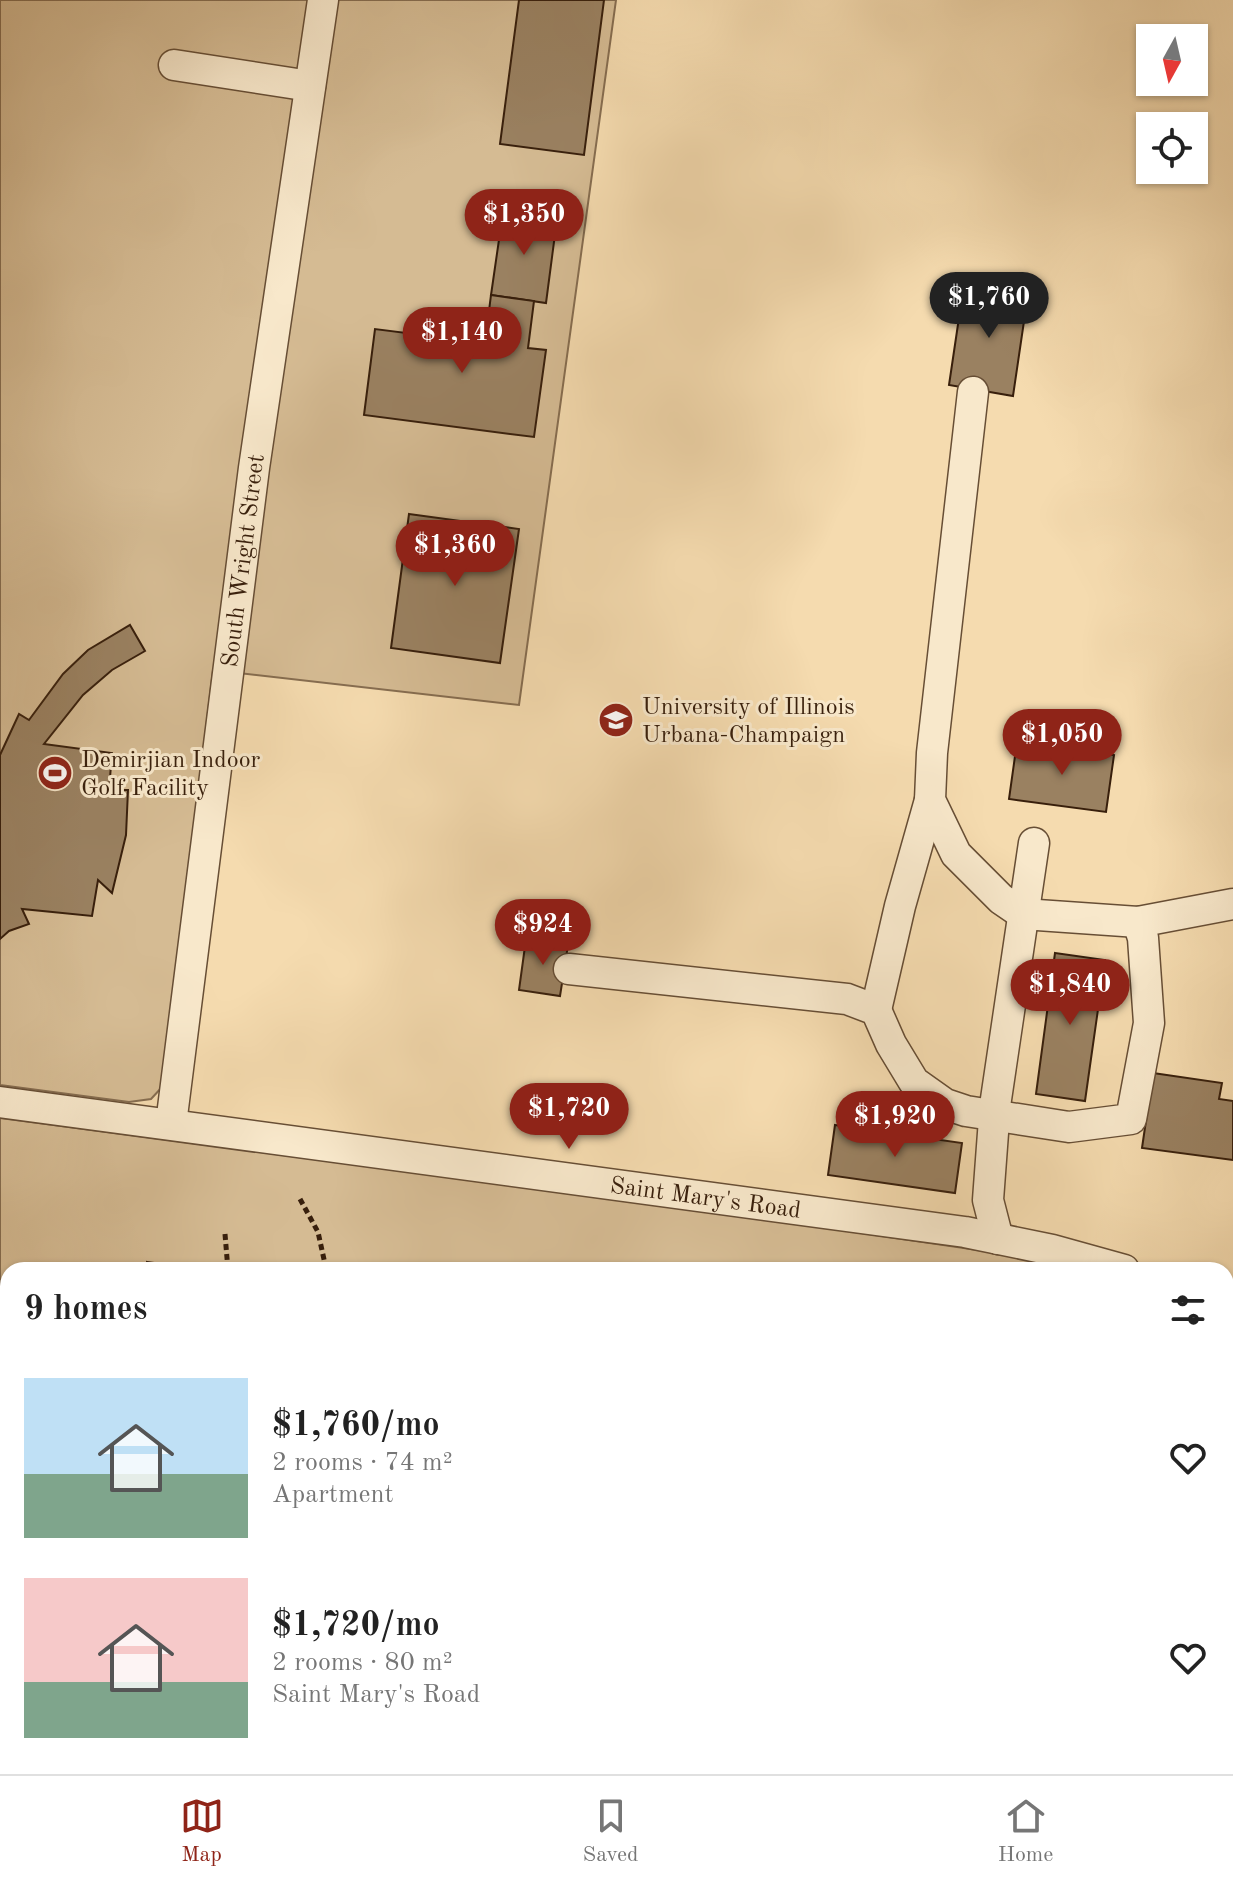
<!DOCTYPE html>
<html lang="en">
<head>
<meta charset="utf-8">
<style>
  :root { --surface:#fff; --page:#f6f6f6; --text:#222; --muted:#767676; --line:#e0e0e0; --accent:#8f2418 }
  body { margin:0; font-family:"Old Standard TT",serif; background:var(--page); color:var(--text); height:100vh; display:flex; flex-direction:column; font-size:30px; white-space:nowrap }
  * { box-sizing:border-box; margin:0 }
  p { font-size:26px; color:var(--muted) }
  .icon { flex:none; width:44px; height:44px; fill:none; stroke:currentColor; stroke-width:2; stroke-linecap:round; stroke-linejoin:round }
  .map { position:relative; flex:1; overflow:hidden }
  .details { position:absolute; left:0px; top:1262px; width:1234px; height:512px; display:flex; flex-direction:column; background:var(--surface); border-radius:24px 24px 0 0; box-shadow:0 2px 6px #0004 }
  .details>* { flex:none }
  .needle { width:52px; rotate:188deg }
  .tools { position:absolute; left:1136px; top:24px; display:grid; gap:16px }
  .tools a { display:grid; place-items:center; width:72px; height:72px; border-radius:0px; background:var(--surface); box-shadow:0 2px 6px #0004; font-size:40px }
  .price { position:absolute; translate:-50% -68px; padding:0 18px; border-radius:28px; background:var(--accent); color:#fff; font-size:26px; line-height:52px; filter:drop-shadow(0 2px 4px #0008) }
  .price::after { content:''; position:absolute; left:50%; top:48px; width:24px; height:18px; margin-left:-12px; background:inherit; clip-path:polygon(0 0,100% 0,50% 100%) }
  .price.active { background:#222; color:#fff }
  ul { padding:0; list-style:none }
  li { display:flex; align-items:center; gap:24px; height:200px; padding:0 24px }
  li span { display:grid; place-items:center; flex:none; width:224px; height:160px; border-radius:0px; color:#555 }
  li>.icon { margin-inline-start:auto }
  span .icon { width:96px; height:96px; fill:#fffc; stroke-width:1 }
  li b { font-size:34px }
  h2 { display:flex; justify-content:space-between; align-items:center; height:96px; padding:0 24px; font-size:34px }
  .dock { display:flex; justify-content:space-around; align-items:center; height:112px; border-top:2px solid var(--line); background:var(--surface); font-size:22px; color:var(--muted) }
  .dock a { display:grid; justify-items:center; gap:4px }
  .dock .active { color:var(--accent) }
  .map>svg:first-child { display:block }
</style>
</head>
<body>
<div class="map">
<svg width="1233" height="1774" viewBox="0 0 1233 1774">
  <rect width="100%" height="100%" fill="#f5dbaf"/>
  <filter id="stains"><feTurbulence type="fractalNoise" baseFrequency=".0025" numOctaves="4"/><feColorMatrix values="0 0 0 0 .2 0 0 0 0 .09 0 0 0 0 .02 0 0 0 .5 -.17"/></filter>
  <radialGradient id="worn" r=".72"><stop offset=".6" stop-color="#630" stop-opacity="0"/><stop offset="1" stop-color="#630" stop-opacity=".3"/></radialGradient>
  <g fill="#d5bb93" stroke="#866d50" stroke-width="2">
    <polygon points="0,0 616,0 519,705 213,670 163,1086 151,1099 129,1102 0,1085"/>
    <polygon points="0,1118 724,1213 991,1252 1074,1270 8,1270 8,1766 1226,1766 1226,1321 1233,1323 1233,1774 0,1774"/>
  </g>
  <polygon fill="#b59b78" stroke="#83694d" stroke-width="2" points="781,1766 853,1766 852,1774 779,1774"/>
  <g fill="#9a8161" stroke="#381f0c" stroke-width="2">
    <polygon points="519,0 604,0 584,155 500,144"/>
    <polygon points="503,212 557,219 546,303 491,295"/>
    <polygon points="964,284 1028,294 1013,396 949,385"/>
    <polygon points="491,295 534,301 528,348 546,350 534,437 364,415 375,329 485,343"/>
    <polygon points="409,514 519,529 500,663 391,648"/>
    <polygon points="130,625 145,651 112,670 83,695 44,744 112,753 109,790 128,790 126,835 112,893 98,880 92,916 22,909 29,924 9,931 0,939 0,755 19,714 29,720 63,674 88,650"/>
    <polygon points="1017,742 1114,755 1106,812 1009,799"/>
    <polygon points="526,939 568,945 560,996 519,990"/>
    <polygon points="1055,953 1105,960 1085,1101 1036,1094"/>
    <polygon points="1153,1073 1222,1083 1219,1099 1233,1101 1233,1160 1142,1148"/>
    <polygon points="835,1125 962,1143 955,1193 828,1175"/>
    <polygon points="147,1262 205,1270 146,1270"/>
    <polygon points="1226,1621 1233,1622 1233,1774 966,1774 967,1766 1226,1766"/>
    <polygon points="147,1766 207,1766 206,1774 146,1774"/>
  </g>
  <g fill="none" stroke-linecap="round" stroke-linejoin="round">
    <defs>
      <g id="minor">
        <polyline points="174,65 310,86"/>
        <polyline points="973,392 932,753 930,800 956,854 1001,899 1023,914 1138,922 1233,904"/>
        <polyline points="569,969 847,999 876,1010 891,1044 914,1082 945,1104 966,1111 1069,1127 1131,1119 1149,1023 1143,938 1138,922"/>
        <polyline points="876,1010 900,906 930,800"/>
        <path id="s1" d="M0,1102l965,130 87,18 72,20"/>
        <path id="s2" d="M171,1124l83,-656 69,-468"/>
        <polyline points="998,1239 988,1200 995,1106 1034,843"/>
        <polyline points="1226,1305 1233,1307"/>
        <polyline points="0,1738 8,1739"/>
      </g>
    </defs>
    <use href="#minor" stroke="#674e35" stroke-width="33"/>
    <g stroke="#381f0c" stroke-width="5" stroke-dasharray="6 4" stroke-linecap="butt">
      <polyline points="300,1199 318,1232 325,1264"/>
      <polyline points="225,1234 228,1270"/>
      <polyline points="1226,1576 1233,1577"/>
      <polyline points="168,1773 168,1766"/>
      <polyline points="89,1774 90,1766"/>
      <polyline points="219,1774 220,1766"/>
      <polyline points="909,1774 910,1766"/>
    </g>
    <use href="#minor" stroke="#f8e8cb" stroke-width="30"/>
  </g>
  <defs>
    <symbol id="university-disc" viewBox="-11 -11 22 22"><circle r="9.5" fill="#8f2418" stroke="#f8e8cb"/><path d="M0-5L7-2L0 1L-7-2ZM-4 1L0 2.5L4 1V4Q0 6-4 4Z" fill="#fff"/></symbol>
    <symbol id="stadium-disc" viewBox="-11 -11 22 22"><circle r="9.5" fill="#8f2418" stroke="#f8e8cb"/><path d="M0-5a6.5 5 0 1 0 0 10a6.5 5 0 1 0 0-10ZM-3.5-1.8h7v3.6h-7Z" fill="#fff"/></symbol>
  </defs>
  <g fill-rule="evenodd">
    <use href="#university-disc" x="596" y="700" width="40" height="40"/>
    <use href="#stadium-disc" x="35" y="753" width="40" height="40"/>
  </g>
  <g text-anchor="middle" stroke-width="6" stroke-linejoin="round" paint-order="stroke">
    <g font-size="24" fill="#381f0c" stroke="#f8e8cb">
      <text dy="8" stroke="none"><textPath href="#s2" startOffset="568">South Wright Street</textPath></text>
      <text dy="8" stroke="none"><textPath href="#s1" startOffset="712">Saint Mary's Road</textPath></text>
    </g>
    <g font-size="24" fill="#381f0c" stroke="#f8e8cb" text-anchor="start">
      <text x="642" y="714">University of Illinois<tspan x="642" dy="28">Urbana-Champaign</tspan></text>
      <text x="81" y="767">Demirjian Indoor<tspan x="81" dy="28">Golf Facility</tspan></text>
    </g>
  </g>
  <rect width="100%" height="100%" filter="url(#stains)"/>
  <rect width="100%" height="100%" fill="url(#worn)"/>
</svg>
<div class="tools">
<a><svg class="needle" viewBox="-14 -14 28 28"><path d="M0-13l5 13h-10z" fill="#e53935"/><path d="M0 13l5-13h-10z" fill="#767676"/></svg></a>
<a><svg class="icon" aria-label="locate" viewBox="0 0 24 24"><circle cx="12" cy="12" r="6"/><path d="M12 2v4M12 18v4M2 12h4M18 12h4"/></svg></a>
</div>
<b class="price" style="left:524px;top:257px">$1,350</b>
<b class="price active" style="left:989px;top:340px">$1,760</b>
<b class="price" style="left:462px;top:375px">$1,140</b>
<b class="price" style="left:455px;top:588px">$1,360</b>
<b class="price" style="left:1062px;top:777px">$1,050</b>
<b class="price" style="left:543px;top:967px">$924</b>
<b class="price" style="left:1070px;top:1027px">$1,840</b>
<b class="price" style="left:569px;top:1151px">$1,720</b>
<b class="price" style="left:895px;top:1159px">$1,920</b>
<section class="details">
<h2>9 homes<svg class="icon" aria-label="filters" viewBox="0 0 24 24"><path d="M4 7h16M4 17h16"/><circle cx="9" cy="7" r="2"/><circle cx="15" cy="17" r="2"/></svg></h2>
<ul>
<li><span style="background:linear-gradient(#bfe0f5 60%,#7fa58c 0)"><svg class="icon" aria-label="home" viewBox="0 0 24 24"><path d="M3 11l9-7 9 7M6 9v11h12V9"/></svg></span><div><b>$1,760/mo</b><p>2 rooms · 74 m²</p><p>Apartment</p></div><svg class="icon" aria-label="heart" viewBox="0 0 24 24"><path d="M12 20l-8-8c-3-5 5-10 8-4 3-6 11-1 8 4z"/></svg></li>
<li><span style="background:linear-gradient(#f6c9c9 65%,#7fa58c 0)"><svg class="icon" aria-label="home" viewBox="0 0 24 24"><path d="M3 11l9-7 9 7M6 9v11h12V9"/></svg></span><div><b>$1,720/mo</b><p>2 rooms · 80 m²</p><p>Saint Mary's Road</p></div><svg class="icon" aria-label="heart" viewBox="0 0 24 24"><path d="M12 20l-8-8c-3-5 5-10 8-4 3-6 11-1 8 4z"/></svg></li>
</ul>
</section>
</div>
<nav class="dock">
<a class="active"><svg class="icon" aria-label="map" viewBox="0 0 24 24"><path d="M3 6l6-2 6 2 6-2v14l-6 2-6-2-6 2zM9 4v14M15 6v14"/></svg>Map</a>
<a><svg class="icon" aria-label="saved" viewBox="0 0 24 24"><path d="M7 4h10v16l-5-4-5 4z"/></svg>Saved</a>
<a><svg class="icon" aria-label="home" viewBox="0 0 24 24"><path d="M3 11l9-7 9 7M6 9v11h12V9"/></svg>Home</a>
</nav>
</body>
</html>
